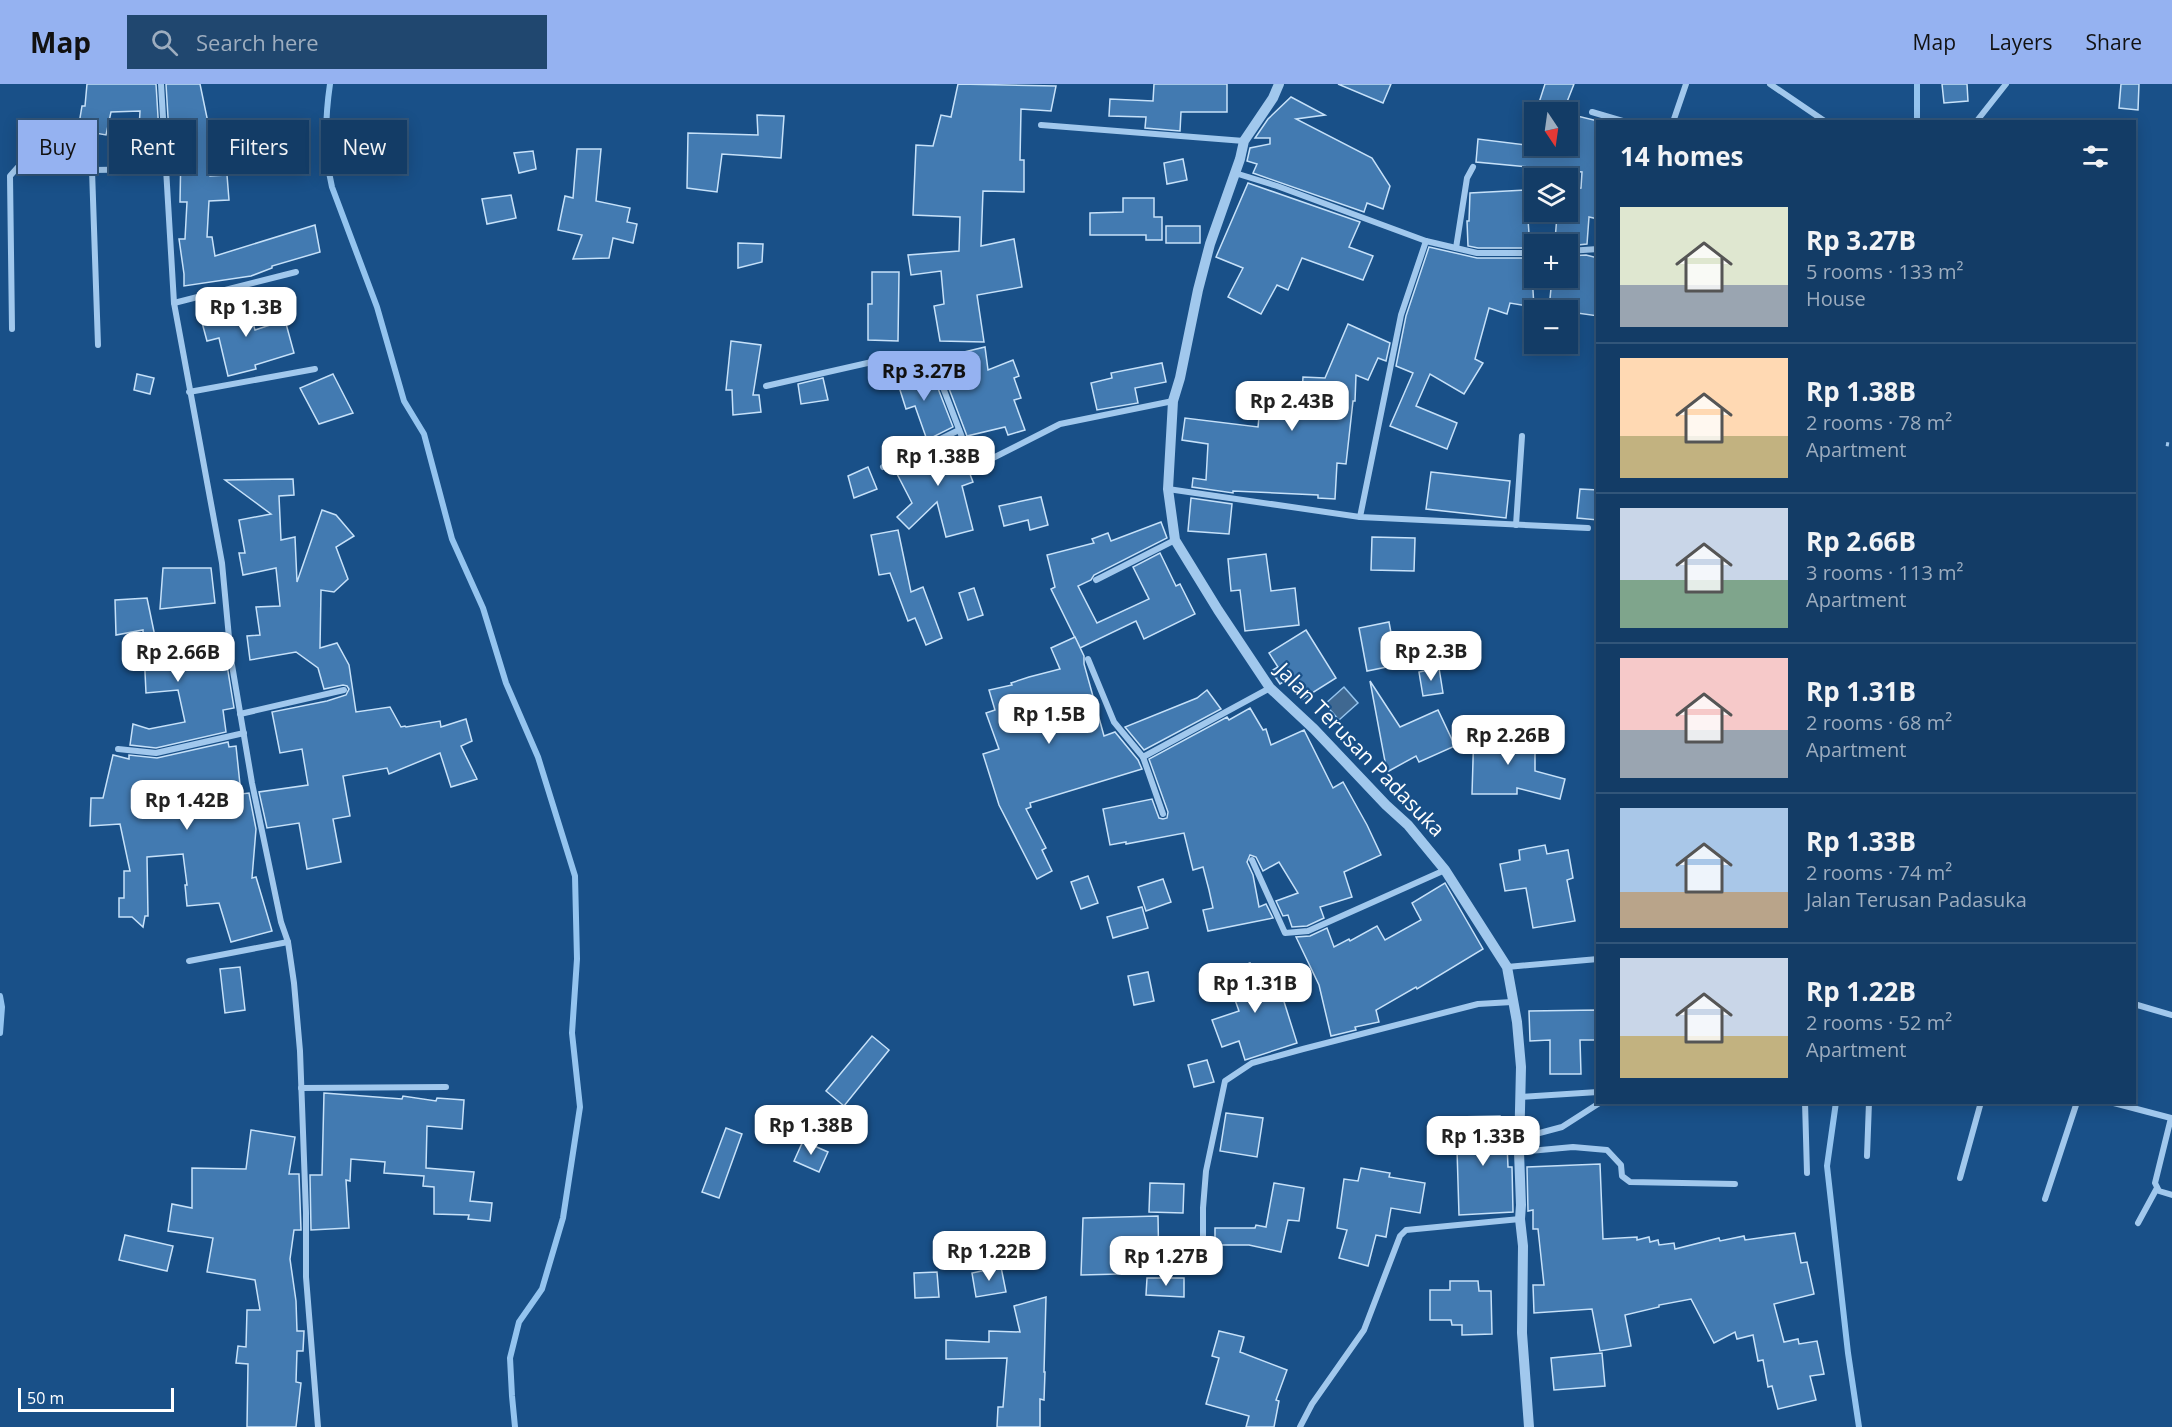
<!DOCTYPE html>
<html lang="en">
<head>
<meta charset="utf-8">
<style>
  :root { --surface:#133c66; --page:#20476f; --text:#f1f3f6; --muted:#9dadbf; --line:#32567a; --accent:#95b2f1 }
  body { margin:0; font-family:"Open Sans",sans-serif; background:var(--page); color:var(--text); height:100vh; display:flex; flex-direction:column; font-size:22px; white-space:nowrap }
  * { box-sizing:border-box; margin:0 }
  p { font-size:20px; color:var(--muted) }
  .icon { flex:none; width:33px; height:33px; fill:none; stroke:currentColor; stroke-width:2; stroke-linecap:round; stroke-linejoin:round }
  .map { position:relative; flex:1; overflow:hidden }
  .drawer { position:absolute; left:1596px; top:36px; width:540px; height:984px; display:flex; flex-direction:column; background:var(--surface); border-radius:0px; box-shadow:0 3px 15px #0003,0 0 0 2px var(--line) }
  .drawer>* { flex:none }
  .top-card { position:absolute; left:18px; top:36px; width:570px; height:54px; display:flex; gap:12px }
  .needle { width:39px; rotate:167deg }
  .buttons { position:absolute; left:1524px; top:18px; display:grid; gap:12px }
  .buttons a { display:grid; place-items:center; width:54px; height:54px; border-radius:0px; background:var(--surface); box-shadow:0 3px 15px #0003,0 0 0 2px var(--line); font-size:30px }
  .scale { position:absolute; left:18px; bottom:15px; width:156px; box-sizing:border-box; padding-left:6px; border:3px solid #fff; border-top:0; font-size:16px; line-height:21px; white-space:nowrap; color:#fff; -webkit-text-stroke:4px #195088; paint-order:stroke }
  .price { position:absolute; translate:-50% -51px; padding:0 14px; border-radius:12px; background:#fff; color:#222; font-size:20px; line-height:39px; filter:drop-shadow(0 2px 3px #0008) }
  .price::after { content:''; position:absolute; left:50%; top:36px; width:18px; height:14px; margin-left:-9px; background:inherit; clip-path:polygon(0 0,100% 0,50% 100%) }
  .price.active { background:var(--accent); color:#111 }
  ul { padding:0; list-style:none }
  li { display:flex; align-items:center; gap:18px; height:150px; padding:0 24px }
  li+li { border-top:2px solid var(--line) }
  li span { display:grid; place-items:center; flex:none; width:168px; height:120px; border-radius:0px; color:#555 }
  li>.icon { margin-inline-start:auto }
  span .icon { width:72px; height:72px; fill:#fffc; stroke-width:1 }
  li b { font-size:26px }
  h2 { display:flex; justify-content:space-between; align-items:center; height:72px; padding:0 24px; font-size:26px }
  .pill { padding:0 21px; border-radius:0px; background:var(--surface); box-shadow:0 3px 15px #0003,0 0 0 2px var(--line); font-size:21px; line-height:54px }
  .pill.active { background:var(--accent); color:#111 }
  header { display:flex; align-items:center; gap:36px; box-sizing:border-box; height:84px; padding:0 30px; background:var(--accent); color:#111 }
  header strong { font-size:28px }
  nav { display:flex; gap:33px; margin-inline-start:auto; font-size:21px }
  .search { width:420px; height:54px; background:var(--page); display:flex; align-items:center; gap:15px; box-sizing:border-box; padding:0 21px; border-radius:0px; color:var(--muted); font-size:22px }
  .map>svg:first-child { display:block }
</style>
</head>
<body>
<header>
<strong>Map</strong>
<div class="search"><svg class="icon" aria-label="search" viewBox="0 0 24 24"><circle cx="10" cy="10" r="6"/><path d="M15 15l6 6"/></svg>Search here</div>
<nav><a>Map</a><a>Layers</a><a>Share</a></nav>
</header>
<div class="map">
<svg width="2172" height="1343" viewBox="0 0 2172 1343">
  <rect width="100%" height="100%" fill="#195088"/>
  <polygon fill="#3f6891" stroke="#94c4ef" stroke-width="1.5" points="1344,603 1358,619 1339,636 1325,620"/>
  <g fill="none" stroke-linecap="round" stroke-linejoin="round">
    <g stroke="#94c4ef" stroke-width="6">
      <path d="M330,0c-5,34 -6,69 2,103l45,120 27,94 20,33 28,105 31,69 23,75 32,74 37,119 2,83 -5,74 8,74 -17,111 -21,71 -23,33 -9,36 2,38 3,31"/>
      <polyline points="1917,0 1917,38"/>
      <polyline points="0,912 2,923 0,949"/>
      <polyline points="1836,1018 1827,1082 1848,1269 1859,1343"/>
    </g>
  </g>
  <g fill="#427ab1" stroke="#c6e1f9" stroke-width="1.5">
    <polygon points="87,0 156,0 160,65 138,65 140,27 111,28 106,51 78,46 82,22 85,22"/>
    <polygon points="166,0 200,0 211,53 210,92 227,91 229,116 209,117 207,153 212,153 215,172 315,141 320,168 272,182 272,184 251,192 184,202 184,190 179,155 185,155 187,118 180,118 181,66 170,66"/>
    <polygon points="958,0 1056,2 1051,27 1021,25 1020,76 1024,76 1024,108 983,107 981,162 1014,155 1022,203 977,211 984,258 940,257 934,222 944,220 941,187 911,191 908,171 959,167 960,133 913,131 916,61 933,62 941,31 951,33"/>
    <polygon points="1154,0 1227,0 1227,28 1181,28 1180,47 1145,44 1146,33 1109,32 1110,15 1153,17"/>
    <polygon points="1338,0 1391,0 1383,19"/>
    <polygon points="1545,0 1574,0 1563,28 1536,28"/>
    <polygon points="1942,0 1967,0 1968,17 1944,19"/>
    <polygon points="2121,0 2139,0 2138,26 2119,24"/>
    <polygon points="1291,13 1325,31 1296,35 1372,74 1390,102 1383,125 1367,119 1364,128 1253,89 1257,80 1247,77 1250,64 1270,60 1270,54 1255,54 1268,35"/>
    <polygon points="757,31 784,32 781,74 722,70 717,108 687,104 688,49 758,51"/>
    <polygon points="1573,31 1598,37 1598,135 1589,133 1587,160 1568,162 1568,157 1555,156 1557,132 1568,133 1568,105 1581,104 1582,88 1476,78 1478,55 1534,62 1568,62"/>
    <polygon points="267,47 271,75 253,79 248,50"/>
    <polygon points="577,65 601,65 596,117 630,124 627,138 637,140 633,159 613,154 609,174 573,175 582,151 558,146 565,112 573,114"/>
    <polygon points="533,67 536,85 519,89 514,69"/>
    <polygon points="1183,75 1187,96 1167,100 1164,79"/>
    <polygon points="1248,99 1360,138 1349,163 1373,172 1363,196 1302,174 1288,206 1277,201 1261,230 1228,213 1243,184 1216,173"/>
    <polygon points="1526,106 1530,164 1478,164 1468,162 1467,137 1469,137 1470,109"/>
    <polygon points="511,111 516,134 487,140 482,115"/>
    <polygon points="1123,114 1154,114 1154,133 1162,133 1162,156 1146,156 1146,151 1090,151 1090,129 1123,128"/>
    <rect x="1166" y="142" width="34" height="17"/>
    <polygon points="738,159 763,160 762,178 738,184"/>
    <polygon points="1429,163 1477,174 1531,174 1534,223 1510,219 1507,230 1489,224 1475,275 1483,279 1464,310 1430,290 1416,322 1457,339 1447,365 1390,342 1413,289 1396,282 1406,232"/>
    <polygon points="1586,171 1598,174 1598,232 1549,225 1552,194 1568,194 1568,172"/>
    <polygon points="872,188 899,188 898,257 868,256 868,220 872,220"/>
    <polygon points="247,218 255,246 285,236 294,269 255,281 256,285 228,292 219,254 207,257 200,231"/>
    <polygon points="1348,240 1390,259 1386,277 1378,274 1368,296 1356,291 1355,317 1353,317 1346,380 1337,379 1335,415 1318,414 1318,411 1233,407 1233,409 1192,403 1193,394 1206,396 1208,360 1182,356 1185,334 1258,343 1260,323 1301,327 1303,293 1325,294"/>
    <polygon points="731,257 761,261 753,311 759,311 761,328 733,331 732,306 726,306"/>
    <polygon points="985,263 988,286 1013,276 1019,292 1014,294 1021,314 1014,316 1025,346 1008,351 1005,343 967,352 942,286 945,284 943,273"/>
    <polygon points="1162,279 1166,298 1135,304 1138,319 1097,326 1091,299 1112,294 1111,289"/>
    <polygon points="909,282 913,296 932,289 953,343 927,356 915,322 906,325 894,287"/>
    <polygon points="137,290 154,294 150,310 134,306"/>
    <polygon points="333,290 353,329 319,340 300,304"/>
    <polygon points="823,294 828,316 801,320 798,300"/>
    <polygon points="956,353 973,398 962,402 973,446 946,453 937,418 909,445 897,433 912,419 894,384"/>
    <polygon points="868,383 877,405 854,414 848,392"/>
    <polygon points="1431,388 1510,397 1506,434 1426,425"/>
    <polygon points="293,395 294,411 279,412 281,456 295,453 297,498 322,426 336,431 354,452 336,463 348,495 334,508 321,506 320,564 337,559 349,581 356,628 390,623 401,643 405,642 406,643 440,637 441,643 466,635 472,657 461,662 477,695 451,703 440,669 389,690 387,684 343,692 350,732 333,735 341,778 307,785 299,739 267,744 259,708 308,701 302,665 280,669 272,628 327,617 346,611 349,605 347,602 343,601 324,605 318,584 296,568 250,576 247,552 260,551 256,523 280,522 276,484 243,491 239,469 245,469 239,436 271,430 225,396"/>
    <polygon points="1580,405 1598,406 1598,436 1577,434"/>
    <polygon points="1041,413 1048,441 1030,446 1028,436 1004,442 999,422"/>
    <polygon points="1191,414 1232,420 1229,450 1188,447"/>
    <polygon points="1161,438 1167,454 1094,491 1091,496 1078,502 1097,539 1149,515 1133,483 1160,469 1176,502 1180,500 1195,530 1144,555 1136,537 1080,564 1051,505 1055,503 1047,471 1094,459 1092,455 1108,449 1111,457"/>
    <polygon points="898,446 911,508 923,503 942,554 926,561 915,534 908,537 890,489 879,491 871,451"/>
    <polygon points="1372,453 1415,454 1414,487 1371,486"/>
    <polygon points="1266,470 1271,507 1295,504 1299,541 1245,547 1240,506 1231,507 1228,475"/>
    <polygon points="163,484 211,484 215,519 160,525"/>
    <polygon points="974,504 983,531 968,536 959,509"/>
    <polygon points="147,514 159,572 225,569 234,624 223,626 226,648 156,664 130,661 133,640 149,645 185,638 178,606 146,609 143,546 116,551 115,516"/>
    <polygon points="1389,538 1397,581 1367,587 1359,544"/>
    <polygon points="1306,546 1336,594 1301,616 1288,595 1280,600 1271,587 1278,583 1269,569"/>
    <polygon points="1075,553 1084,572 1084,580 1104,652 1115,648 1138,676 1142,685 1030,719 1031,723 1026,725 1046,764 1042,766 1052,787 1037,795 999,721 983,670 999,665 986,629 995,626 989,606 1012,601 1011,599 1029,593 1060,585 1051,564"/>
    <polygon points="1439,584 1443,609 1423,612 1419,588"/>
    <polygon points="1370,597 1400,643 1438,626 1455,662 1419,678 1416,672 1387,688"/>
    <polygon points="1207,606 1221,625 1144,666 1125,643 1197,614"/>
    <polygon points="1250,624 1263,646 1266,645 1271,661 1304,646 1333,704 1343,698 1367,741 1381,771 1344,788 1352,813 1320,823 1324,834 1307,842 1292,843 1288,831 1283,832 1276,817 1298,809 1279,778 1263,787 1256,773 1250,771 1247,778 1253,791 1259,823 1266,820 1273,834 1208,847 1203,826 1213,824 1209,806 1203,783 1193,786 1184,749 1126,760 1126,758 1110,761 1103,725 1152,715 1159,734 1163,735 1167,734 1168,728 1149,675 1227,633 1229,636"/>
    <polygon points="1474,644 1518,645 1517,664 1535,664 1535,687 1565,695 1560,715 1517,704 1517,710 1472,710"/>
    <polygon points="228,658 229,663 236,662 241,710 249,709 256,745 252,794 256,793 272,847 231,858 219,819 187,822 185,801 187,801 183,770 147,773 148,832 145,832 143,843 132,833 119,833 119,814 124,814 124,787 130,787 120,740 90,742 91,714 103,714 113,671 129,675 129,671 157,674"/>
    <polygon points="1545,761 1547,770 1568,766 1573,794 1567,796 1575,837 1533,844 1526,804 1505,807 1500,780 1520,776 1519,766"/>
    <polygon points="1088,792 1098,819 1081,825 1071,798"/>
    <polygon points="1163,795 1171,818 1146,827 1138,803"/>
    <polygon points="1445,799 1483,865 1417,905 1416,903 1376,926 1379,938 1355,943 1356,946 1331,952 1319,901 1296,853 1310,852 1327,844 1334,863 1349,855 1350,857 1377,842 1385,856 1421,836 1412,819"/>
    <polygon points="1142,823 1148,844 1113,854 1107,833"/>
    <polygon points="1250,879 1253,888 1268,883 1278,909 1281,908 1297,959 1245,976 1239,957 1222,963 1212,936 1239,927 1225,888"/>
    <polygon points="240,883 245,926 225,929 220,885"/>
    <polygon points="1148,888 1154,917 1134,921 1128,892"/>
    <polygon points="1598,926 1598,956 1580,956 1581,990 1550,990 1550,956 1530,957 1529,927"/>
    <polygon points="872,952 889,966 844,1022 826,1007"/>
    <polygon points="1207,976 1214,998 1194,1003 1188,981"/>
    <polygon points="324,1009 402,1015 403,1012 436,1017 437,1014 464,1016 462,1045 427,1042 426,1084 474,1088 470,1117 492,1119 490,1137 468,1135 469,1131 434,1130 434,1103 423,1102 424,1092 384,1089 385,1078 351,1075 350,1097 346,1096 349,1144 311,1146 310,1091 322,1091"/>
    <polygon points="1226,1029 1263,1034 1257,1073 1220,1067"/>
    <polygon points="1500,1032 1501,1059 1507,1059 1508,1083 1512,1083 1513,1128 1459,1131 1456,1033"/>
    <polygon points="726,1044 742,1050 719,1114 702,1108"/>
    <polygon points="251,1046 295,1053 289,1090 299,1090 301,1146 294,1146 290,1175 296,1217 297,1247 304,1247 303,1267 297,1267 296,1298 301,1299 296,1343 247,1343 248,1280 236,1279 238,1262 246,1263 247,1226 260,1226 255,1196 207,1188 213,1154 168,1147 172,1120 192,1124 192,1084 246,1085"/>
    <polygon points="803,1057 828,1068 819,1088 794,1077"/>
    <polygon points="1600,1080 1603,1155 1637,1153 1637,1156 1649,1153 1650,1158 1658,1156 1659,1161 1674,1159 1675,1165 1719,1154 1720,1157 1744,1152 1745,1156 1795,1149 1801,1179 1807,1178 1814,1210 1774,1220 1784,1258 1798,1255 1799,1260 1817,1257 1824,1290 1810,1292 1816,1316 1778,1325 1772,1302 1768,1303 1763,1276 1758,1277 1753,1251 1737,1255 1735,1248 1714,1259 1691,1215 1659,1221 1659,1223 1625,1231 1631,1262 1600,1267 1592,1225 1534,1229 1533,1201 1544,1201 1538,1145 1533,1145 1533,1126 1528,1127 1527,1083"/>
    <polygon points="1361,1084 1390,1089 1389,1093 1425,1099 1420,1129 1391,1124 1386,1153 1376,1151 1368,1182 1339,1174 1347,1146 1337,1144 1344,1095 1358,1097"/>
    <polygon points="1150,1099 1184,1100 1183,1129 1149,1128"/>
    <polygon points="1274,1099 1304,1104 1299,1137 1288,1136 1281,1168 1249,1161 1215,1161 1215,1144 1255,1144 1256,1141 1266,1143"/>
    <polygon points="1158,1132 1159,1189 1081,1191 1083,1134"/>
    <polygon points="125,1151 173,1162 167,1187 119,1176"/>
    <polygon points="1001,1183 1006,1208 976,1213 972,1189"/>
    <polygon points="937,1188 939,1213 915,1214 914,1189"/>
    <polygon points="1147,1194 1184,1194 1184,1213 1146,1211"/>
    <polygon points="1450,1197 1478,1197 1479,1207 1491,1207 1492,1250 1462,1251 1462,1241 1452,1241 1451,1236 1430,1236 1430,1206 1450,1206"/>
    <polygon points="1046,1213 1044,1288 1045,1288 1044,1316 1040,1315 1040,1343 997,1343 998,1323 1003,1323 1007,1274 946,1275 946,1256 989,1258 989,1247 1020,1248 1014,1222"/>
    <polygon points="1219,1247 1244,1253 1240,1268 1287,1286 1276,1316 1279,1317 1274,1343 1246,1343 1249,1332 1206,1320 1219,1274 1212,1272"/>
    <polygon points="1602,1269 1605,1302 1554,1306 1551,1274"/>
  </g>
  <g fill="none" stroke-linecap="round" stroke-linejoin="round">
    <polyline stroke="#a1c8ed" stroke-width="4" stroke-dasharray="3 4.5" stroke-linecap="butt" points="2166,360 2172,361"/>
    <g stroke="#a1c8ed" stroke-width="6">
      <polyline points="161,0 174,219 222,479 231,575 252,699 281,838 288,858 294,899 300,967 306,1129 306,1193 318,1343"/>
      <polyline points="1770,0 1826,38"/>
      <polyline points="1592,28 1626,38"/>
      <polyline points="1673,38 1686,0"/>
      <polyline points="1976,38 2006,0"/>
      <polyline points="1041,41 1244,57"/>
      <polyline points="92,86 98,261"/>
      <polyline points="1235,89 1277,102 1426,157 1477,169 1534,169"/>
      <polyline points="1456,164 1467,94 1473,83"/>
      <polyline points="1568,167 1598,165"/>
      <polyline points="174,219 296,188"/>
      <polyline points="12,245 10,92 18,83 28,79 92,86 167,85"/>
      <path d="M766,302l128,-29c16,-2 26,-3 40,7l36,94 5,6h6l79,-40 113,-23"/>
      <polyline points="189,308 315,285"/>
      <polyline points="883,383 959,346"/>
      <polyline points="1168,405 1360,433 1588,444"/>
      <polyline points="1360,433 1401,231 1426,157"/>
      <polyline points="1516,441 1522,352"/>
      <polyline points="1096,496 1175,456"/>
      <polyline points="1088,575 1114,638 1143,673 1270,604"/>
      <polyline points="240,630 344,606"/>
      <polyline points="118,665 156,669 244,649"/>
      <polyline points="1143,673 1163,730"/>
      <polyline points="1252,776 1285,849 1308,847 1445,786"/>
      <polyline points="189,877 288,858"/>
      <polyline points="1507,883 1598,875"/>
      <polyline points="2134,920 2172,931"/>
      <polyline points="301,1004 446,1003"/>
      <polyline points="1521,1013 1598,1008"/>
      <polyline points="1805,1018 1807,1089"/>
      <polyline points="2110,1018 2171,1034 2155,1099 2159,1107 2172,1111"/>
      <polyline points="1521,1054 1562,1043 1601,1018"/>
      <polyline points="1519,1068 1573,1063 1607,1066 1621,1081 1622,1092 1630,1098 1735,1100"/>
      <polyline points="1867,1072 1869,1018"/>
      <polyline points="1960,1094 1981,1018"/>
      <polyline points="2045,1115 2077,1018"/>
      <polyline points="2138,1139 2157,1104"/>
      <polyline points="1203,1176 1203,1124 1206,1087 1225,997 1252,979 1303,965 1478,920 1512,918"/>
      <polyline points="1300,1343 1312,1320 1364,1246 1400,1152 1406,1146 1520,1135"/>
    </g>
    <polyline stroke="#a1c8ed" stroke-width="10" points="1279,0 1273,14 1244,57 1240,75 1210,160 1198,206 1180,294 1173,317 1168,405 1175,456 1218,526 1270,604 1314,645 1386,721 1408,741 1445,786 1507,883 1517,938 1521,983 1519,1068 1521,1121 1520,1135 1523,1162 1522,1249 1529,1343"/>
  </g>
  <g text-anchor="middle" stroke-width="4.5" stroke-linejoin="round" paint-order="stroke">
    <g font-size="21" fill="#fff" stroke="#195088">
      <text transform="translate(1360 666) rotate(46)" y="7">Jalan Terusan Padasuka</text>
    </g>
  </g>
</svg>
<div class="buttons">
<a><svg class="needle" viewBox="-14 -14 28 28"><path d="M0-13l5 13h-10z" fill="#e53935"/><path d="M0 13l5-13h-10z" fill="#9dadbf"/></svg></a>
<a><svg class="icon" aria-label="layers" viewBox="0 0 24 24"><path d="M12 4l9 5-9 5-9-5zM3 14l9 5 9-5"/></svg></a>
<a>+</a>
<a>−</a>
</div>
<div class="scale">50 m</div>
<b class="price" style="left:246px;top:254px">Rp 1.3B</b>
<b class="price active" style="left:924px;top:318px">Rp 3.27B</b>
<b class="price" style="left:1292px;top:348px">Rp 2.43B</b>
<b class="price" style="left:938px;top:403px">Rp 1.38B</b>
<b class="price" style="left:1431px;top:598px">Rp 2.3B</b>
<b class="price" style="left:178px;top:599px">Rp 2.66B</b>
<b class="price" style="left:1049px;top:661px">Rp 1.5B</b>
<b class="price" style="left:1508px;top:682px">Rp 2.26B</b>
<b class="price" style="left:187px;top:747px">Rp 1.42B</b>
<b class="price" style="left:1255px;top:930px">Rp 1.31B</b>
<b class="price" style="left:811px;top:1072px">Rp 1.38B</b>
<b class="price" style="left:1483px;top:1083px">Rp 1.33B</b>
<b class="price" style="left:989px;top:1198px">Rp 1.22B</b>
<b class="price" style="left:1166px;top:1203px">Rp 1.27B</b>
<div class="top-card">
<a class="pill active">Buy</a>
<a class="pill">Rent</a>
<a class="pill">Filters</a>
<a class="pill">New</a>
</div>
<section class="drawer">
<h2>14 homes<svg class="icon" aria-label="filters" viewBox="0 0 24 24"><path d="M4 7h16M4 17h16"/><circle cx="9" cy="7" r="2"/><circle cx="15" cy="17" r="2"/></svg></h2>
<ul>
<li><span style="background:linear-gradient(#dfe7d0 65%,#9aa5b1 0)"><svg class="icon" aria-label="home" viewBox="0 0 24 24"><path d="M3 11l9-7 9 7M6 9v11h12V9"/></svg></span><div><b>Rp 3.27B</b><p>5 rooms · 133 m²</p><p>House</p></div></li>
<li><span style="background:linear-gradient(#ffd9b3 65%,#c2b280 0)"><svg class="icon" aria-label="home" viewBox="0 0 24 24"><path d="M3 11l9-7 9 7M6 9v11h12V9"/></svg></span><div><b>Rp 1.38B</b><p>2 rooms · 78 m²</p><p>Apartment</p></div></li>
<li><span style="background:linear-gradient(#c9d6e8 60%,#7fa58c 0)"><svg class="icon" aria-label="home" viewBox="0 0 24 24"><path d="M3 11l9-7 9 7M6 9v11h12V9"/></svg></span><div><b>Rp 2.66B</b><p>3 rooms · 113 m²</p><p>Apartment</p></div></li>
<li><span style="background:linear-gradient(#f6c9c9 60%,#9aa5b1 0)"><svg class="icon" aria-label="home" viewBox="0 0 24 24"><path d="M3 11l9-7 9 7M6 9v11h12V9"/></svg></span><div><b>Rp 1.31B</b><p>2 rooms · 68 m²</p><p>Apartment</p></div></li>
<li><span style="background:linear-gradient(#a9c7e8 70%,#b9a48a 0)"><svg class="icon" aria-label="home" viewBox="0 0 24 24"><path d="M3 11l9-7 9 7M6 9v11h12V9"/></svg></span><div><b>Rp 1.33B</b><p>2 rooms · 74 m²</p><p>Jalan Terusan Padasuka</p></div></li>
<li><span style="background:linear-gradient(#c9d6e8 65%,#c2b280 0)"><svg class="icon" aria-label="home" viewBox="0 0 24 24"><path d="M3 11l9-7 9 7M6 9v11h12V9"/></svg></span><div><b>Rp 1.22B</b><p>2 rooms · 52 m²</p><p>Apartment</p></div></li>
</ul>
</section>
</div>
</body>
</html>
